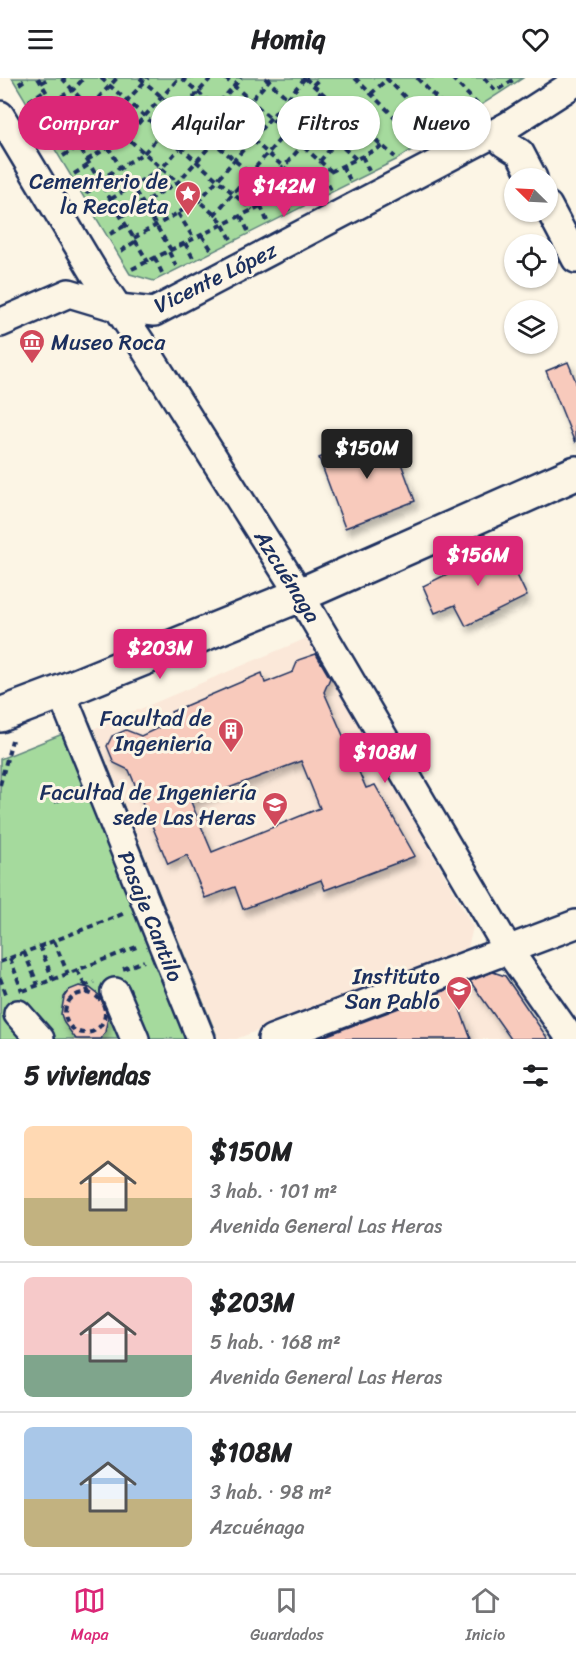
<!DOCTYPE html>
<html lang="es">
<head>
<meta charset="utf-8">
<style>
  :root { --surface:#fff; --page:#f6f6f6; --text:#202124; --muted:#757577; --line:#e0e0e0; --accent:#db2777 }
  body { margin:0; font-family:Sriracha,sans-serif; background:var(--page); color:var(--text); height:100vh; display:flex; flex-direction:column; font-size:22px; white-space:nowrap }
  * { box-sizing:border-box; margin:0 }
  p { font-size:20px; color:var(--muted) }
  .icon { flex:none; width:33px; height:33px; fill:none; stroke:currentColor; stroke-width:2; stroke-linecap:round; stroke-linejoin:round }
  .map { position:relative; height:961px; overflow:hidden }
  .details { display:flex; flex-direction:column; background:var(--surface); flex:1 }
  .details>* { flex:none }
  .hud { position:absolute; left:18px; top:18px; width:540px; height:54px; display:flex; gap:12px }
  .needle { width:39px; rotate:294deg }
  .fabs { position:absolute; left:504px; top:90px; display:grid; gap:12px }
  .fabs a { display:grid; place-items:center; width:54px; height:54px; border-radius:50%; background:var(--surface); box-shadow:0 2px 4px #0004; font-size:30px }
  .price { position:absolute; translate:-50% -51px; padding:0 14px; border-radius:6px; background:var(--accent); color:#fff; font-size:20px; line-height:39px; filter:drop-shadow(0 2px 3px #0008) }
  .price::after { content:''; position:absolute; left:50%; top:36px; width:18px; height:14px; margin-left:-9px; background:inherit; clip-path:polygon(0 0,100% 0,50% 100%) }
  .price.current { background:#222; color:#fff }
  ul { padding:0; list-style:none }
  li { display:flex; align-items:center; gap:18px; height:150px; padding:0 24px }
  li+li { border-top:2px solid var(--line) }
  li span { display:grid; place-items:center; flex:none; width:168px; height:120px; border-radius:9px; color:#555 }
  li>.icon { margin-inline-start:auto }
  span .icon { width:72px; height:72px; fill:#fffc; stroke-width:1 }
  li b { font-size:26px }
  h2 { display:flex; justify-content:space-between; align-items:center; height:72px; padding:0 24px; font-size:26px }
  .tag { padding:0 21px; border-radius:27px; background:var(--surface); box-shadow:0 2px 4px #0004; font-size:21px; line-height:54px }
  .tag.current { background:var(--accent); color:#fff }
  header { display:flex; justify-content:space-between; align-items:center; height:78px; padding:0 24px; background:var(--surface); font-size:27px; font-weight:700 }
  .tabs { display:flex; justify-content:space-around; align-items:center; height:84px; border-top:2px solid var(--line); background:var(--surface); font-size:16px; color:var(--muted) }
  .tabs a { display:grid; justify-items:center; gap:3px }
  .tabs .current { color:var(--accent) }
  .map>svg:first-child { display:block }
</style>
</head>
<body>
<header><svg class="icon" aria-label="menu" viewBox="0 0 24 24"><path d="M4 6h16M4 12h16M4 18h16"/></svg>Homiq<svg class="icon" aria-label="heart" viewBox="0 0 24 24"><path d="M12 20l-8-8c-3-5 5-10 8-4 3-6 11-1 8 4z"/></svg></header>
<div class="map">
<svg width="576" height="961" viewBox="0 0 576 961">
  <defs>
    <filter id="shadow"><feDropShadow dx="3.5" dy="6" stdDeviation="3" flood-color="#0004"/></filter>
  </defs>
  <rect width="100%" height="100%" fill="#fcf5e5"/>
  <filter id="ink" filterUnits="userSpaceOnUse"><feTurbulence type="fractalNoise" baseFrequency=".0167" numOctaves="2"/><feDisplacementMap in="SourceGraphic" scale="12" xChannelSelector="R" yChannelSelector="G"/><feConvolveMatrix kernelMatrix="1 2 1 2 8 2 1 2 1" color-interpolation-filters="sRGB"/></filter>
  <g filter="url(#ink)">
    <g fill="#fbe8d9">
      <polygon points="312,558 473,849 468,870 236,961 218,961 93,651"/>
      <polygon points="488,892 505,898 548,961 308,961"/>
    </g>
    <g fill="#a5da9d" stroke="#60847e" stroke-width="1.5">
      <polygon points="12,0 523,0 396,82 154,203 130,196"/>
      <polygon points="90,645 216,956 201,961 0,961 0,681"/>
    </g>
    <g fill="#f8cabc" stroke="#1b2f5e" stroke-width="1.5" fill-rule="evenodd" filter="url(#shadow)">
      <polygon points="568,284 576,304 575,365 546,293"/>
      <polygon points="389,353 415,423 345,450 319,380"/>
      <polygon points="503,468 527,518 466,548 455,527 435,535 423,508"/>
      <path d="M316,576l14,24 -6,14 42,96 9,-3 40,71 -90,34 -4,-10 -78,29 -8,-22 -30,11 -18,-43 -19,9 -39,-94 -15,-7 -7,-17 5,-10 14,-6 15,6 34,-16 -4,-8 91,-39 3,10 28,-11 5,-12zM301,683l19,47 -108,44 -21,-50z"/>
      <polygon points="493,894 505,898 548,961 511,961 470,903"/>
      <polygon points="79,908 90,910 100,918 108,939 105,954 101,961 76,961 64,945 61,936 64,919 69,912"/>
      <polygon points="452,910 471,961 317,961"/>
    </g>
    <g fill="none" stroke-linecap="round" stroke-linejoin="round">
      <defs>
        <g id="minor">
          <polyline points="0,37 94,194 145,271 300,517 509,873 571,961"/>
          <polyline points="506,49 504,65 520,75 533,100"/>
          <polyline points="548,128 576,181"/>
          <polyline points="0,245 69,215 119,230 154,234 506,49 576,4"/>
          <polyline points="61,614 201,961"/>
          <polyline points="115,914 135,961"/>
          <polyline points="18,936 40,961"/>
          <polyline points="272,961 576,846"/>
        </g>
        <polyline id="major" points="0,637 61,614 300,517 576,395"/>
      </defs>
      <use href="#minor" stroke="#1b2f5e" stroke-width="32"/>
      <use href="#major" stroke="#1b2f5e" stroke-width="38"/>
      <g stroke="#1b2f5e" stroke-width="4" stroke-dasharray="6 4.5" stroke-linecap="butt">
        <polyline points="38,0 148,184"/>
        <polyline points="62,0 89,30"/>
        <polyline points="101,0 252,132"/>
        <polyline points="140,0 278,120"/>
        <polyline points="182,0 304,107"/>
        <polyline points="225,0 331,93"/>
        <polyline points="265,0 356,81"/>
        <polyline points="305,0 395,79"/>
        <polyline points="355,0 419,63 477,26 452,0"/>
        <polyline points="386,0 437,51"/>
        <polyline points="417,0 456,40"/>
        <polyline points="484,0 496,13 516,0"/>
        <polyline points="41,5 50,0"/>
        <polyline points="19,6 28,0"/>
        <polyline points="313,7 320,0"/>
        <polyline points="371,16 387,1"/>
        <polyline points="29,23 45,12"/>
        <polyline points="52,24 73,12 84,0"/>
        <polyline points="91,28 225,146"/>
        <polyline points="86,33 171,172"/>
        <polyline points="64,44 86,33 117,0"/>
        <polyline points="43,45 59,35"/>
        <polyline points="53,61 69,51"/>
        <polyline points="76,62 108,43 148,0"/>
        <polyline points="63,78 79,68"/>
        <polyline points="362,78 369,93"/>
        <polyline points="87,82 126,59 179,0"/>
        <polyline points="320,83 354,43"/>
        <polyline points="342,88 350,102"/>
        <polyline points="74,96 90,86"/>
        <polyline points="323,97 331,112"/>
        <polyline points="99,102 144,75 211,0"/>
        <polyline points="302,108 309,122"/>
        <polyline points="266,109 337,28"/>
        <polyline points="85,115 102,106"/>
        <polyline points="282,118 289,133"/>
        <polyline points="111,121 162,90 241,0"/>
        <polyline points="261,128 267,143"/>
        <polyline points="97,135 113,125"/>
        <polyline points="178,135 194,161"/>
        <polyline points="214,137 321,14"/>
        <polyline points="121,138 178,104 271,0"/>
        <polyline points="241,138 248,153"/>
        <polyline points="223,147 231,161"/>
        <polyline points="110,156 126,147"/>
        <polyline points="202,157 211,171"/>
        <polyline points="134,160 199,123 305,0"/>
        <polyline points="185,165 193,180"/>
        <polyline points="121,173 136,163"/>
        <polyline points="169,174 176,188"/>
        <polyline points="155,180 162,195"/>
        <polyline points="132,191 383,68"/>
        <polyline points="0,707 12,662"/>
        <polyline points="54,724 76,715"/>
        <polyline points="54,863 68,896"/>
        <polyline points="40,868 53,902"/>
        <polyline points="24,874 38,907"/>
        <polyline points="10,880 22,913"/>
        <polyline points="0,884 125,835"/>
        <polyline points="123,891 144,883"/>
        <polyline points="77,892 89,915"/>
        <polyline points="0,900 6,916"/>
        <polyline points="84,908 94,904"/>
        <polyline points="23,913 139,868"/>
        <circle cx="85" cy="935" r="20"/>
      </g>
      <use href="#minor" stroke="#fcf5e5" stroke-width="27"/>
      <use href="#major" stroke="#fcf5e5" stroke-width="33"/>
    </g>
  </g>
  <defs>
    <symbol id="sight-pin" viewBox="-11 -11 22 30"><path d="M0 17L-7.5 6A9.5 9.5 0 1 1 7.5 6Z" fill="#d1495b" stroke="#fcf5e5"/><path d="M0-6L1.8-2.2L6-1.7L2.9 1.2L3.7 5.4L0 3.3L-3.7 5.4L-2.9 1.2L-6-1.7L-1.8-2.2Z" fill="#fff"/></symbol>
    <symbol id="museum-pin" viewBox="-11 -11 22 30"><path d="M0 17L-7.5 6A9.5 9.5 0 1 1 7.5 6Z" fill="#d1495b" stroke="#fcf5e5"/><path d="M0-6L6-3V-2H-6V-3ZM-5-1h2V3h-2ZM-1-1h2V3h-2ZM3-1h2V3H3ZM-6 4H6V6H-6Z" fill="#fff"/></symbol>
    <symbol id="building-pin" viewBox="-11 -11 22 30"><path d="M0 17L-7.5 6A9.5 9.5 0 1 1 7.5 6Z" fill="#d1495b" stroke="#fcf5e5"/><path d="M-4-6H4V6H1V3H-1V6H-4ZM-2.5-4.3h1.7v1.8h-1.7ZM.8-4.3h1.7v1.8H.8ZM-2.5-1h1.7V.8h-1.7ZM.8-1h1.7V.8H.8Z" fill="#fff"/></symbol>
    <symbol id="university-pin" viewBox="-11 -11 22 30"><path d="M0 17L-7.5 6A9.5 9.5 0 1 1 7.5 6Z" fill="#d1495b" stroke="#fcf5e5"/><path d="M0-5L7-2L0 1L-7-2ZM-4 1L0 2.5L4 1V4Q0 6-4 4Z" fill="#fff"/></symbol>
    <symbol id="school-pin" viewBox="-11 -11 22 30"><path d="M0 17L-7.5 6A9.5 9.5 0 1 1 7.5 6Z" fill="#d1495b" stroke="#fcf5e5"/><path d="M0-5L7-2L0 1L-7-2ZM-4 1L0 2.5L4 1V4Q0 6-4 4Z" fill="#fff"/></symbol>
  </defs>
  <g fill-rule="evenodd">
    <use href="#sight-pin" x="173" y="101" width="30" height="40"/>
    <use href="#museum-pin" x="17" y="249" width="30" height="40"/>
    <use href="#building-pin" x="216" y="638" width="30" height="40"/>
    <use href="#university-pin" x="260" y="712" width="30" height="40"/>
    <use href="#school-pin" x="444" y="896" width="30" height="40"/>
  </g>
  <g text-anchor="middle" stroke-width="6" stroke-linejoin="round" paint-order="stroke">
    <g font-size="22" fill="#1b2f5e" stroke="#fcf5e5" text-anchor="end">
      <text x="168" y="111">Cementerio de<tspan x="168" dy="25">la Recoleta</tspan></text>
      <text x="51" y="272" text-anchor="start">Museo Roca</text>
      <text x="212" y="648">Facultad de<tspan x="212" dy="25">Ingeniería</tspan></text>
      <text x="256" y="722">Facultad de Ingeniería<tspan x="256" dy="25">sede Las Heras</tspan></text>
      <text x="440" y="906">Instituto<tspan x="440" dy="25">San Pablo</tspan></text>
    </g>
    <g font-size="22" fill="#1b2f5e" stroke="#fcf5e5">
      <text transform="translate(215 199) rotate(-26)" y="8">Vicente López</text>
      <text transform="translate(288 498) rotate(58)" y="8">Azcuénaga</text>
      <text transform="translate(151 838) rotate(68)" y="8">Pasaje Cantilo</text>
    </g>
  </g>
</svg>
<div class="fabs">
<a><svg class="needle" viewBox="-14 -14 28 28"><path d="M0-13l5 13h-10z" fill="#e53935"/><path d="M0 13l5-13h-10z" fill="#757577"/></svg></a>
<a><svg class="icon" aria-label="locate" viewBox="0 0 24 24"><circle cx="12" cy="12" r="6"/><path d="M12 2v4M12 18v4M2 12h4M18 12h4"/></svg></a>
<a><svg class="icon" aria-label="layers" viewBox="0 0 24 24"><path d="M12 4l9 5-9 5-9-5zM3 14l9 5 9-5"/></svg></a>
</div>
<b class="price" style="left:284px;top:140px">$142M</b>
<b class="price current" style="left:367px;top:402px">$150M</b>
<b class="price" style="left:478px;top:509px">$156M</b>
<b class="price" style="left:160px;top:602px">$203M</b>
<b class="price" style="left:385px;top:706px">$108M</b>
<div class="hud">
<a class="tag current">Comprar</a>
<a class="tag">Alquilar</a>
<a class="tag">Filtros</a>
<a class="tag">Nuevo</a>
</div>
</div>
<section class="details">
<h2>5 viviendas<svg class="icon" aria-label="filters" viewBox="0 0 24 24"><path d="M4 7h16M4 17h16"/><circle cx="9" cy="7" r="2"/><circle cx="15" cy="17" r="2"/></svg></h2>
<ul>
<li><span style="background:linear-gradient(#ffd9b3 60%,#c2b280 0)"><svg class="icon" aria-label="home" viewBox="0 0 24 24"><path d="M3 11l9-7 9 7M6 9v11h12V9"/></svg></span><div><b>$150M</b><p>3 hab. · 101 m²</p><p>Avenida General Las Heras</p></div></li>
<li><span style="background:linear-gradient(#f6c9c9 65%,#7fa58c 0)"><svg class="icon" aria-label="home" viewBox="0 0 24 24"><path d="M3 11l9-7 9 7M6 9v11h12V9"/></svg></span><div><b>$203M</b><p>5 hab. · 168 m²</p><p>Avenida General Las Heras</p></div></li>
<li><span style="background:linear-gradient(#a9c7e8 60%,#c2b280 0)"><svg class="icon" aria-label="home" viewBox="0 0 24 24"><path d="M3 11l9-7 9 7M6 9v11h12V9"/></svg></span><div><b>$108M</b><p>3 hab. · 98 m²</p><p>Azcuénaga</p></div></li>
</ul>
</section>
<nav class="tabs">
<a class="current"><svg class="icon" aria-label="map" viewBox="0 0 24 24"><path d="M3 6l6-2 6 2 6-2v14l-6 2-6-2-6 2zM9 4v14M15 6v14"/></svg>Mapa</a>
<a><svg class="icon" aria-label="saved" viewBox="0 0 24 24"><path d="M7 4h10v16l-5-4-5 4z"/></svg>Guardados</a>
<a><svg class="icon" aria-label="home" viewBox="0 0 24 24"><path d="M3 11l9-7 9 7M6 9v11h12V9"/></svg>Inicio</a>
</nav>
</body>
</html>
